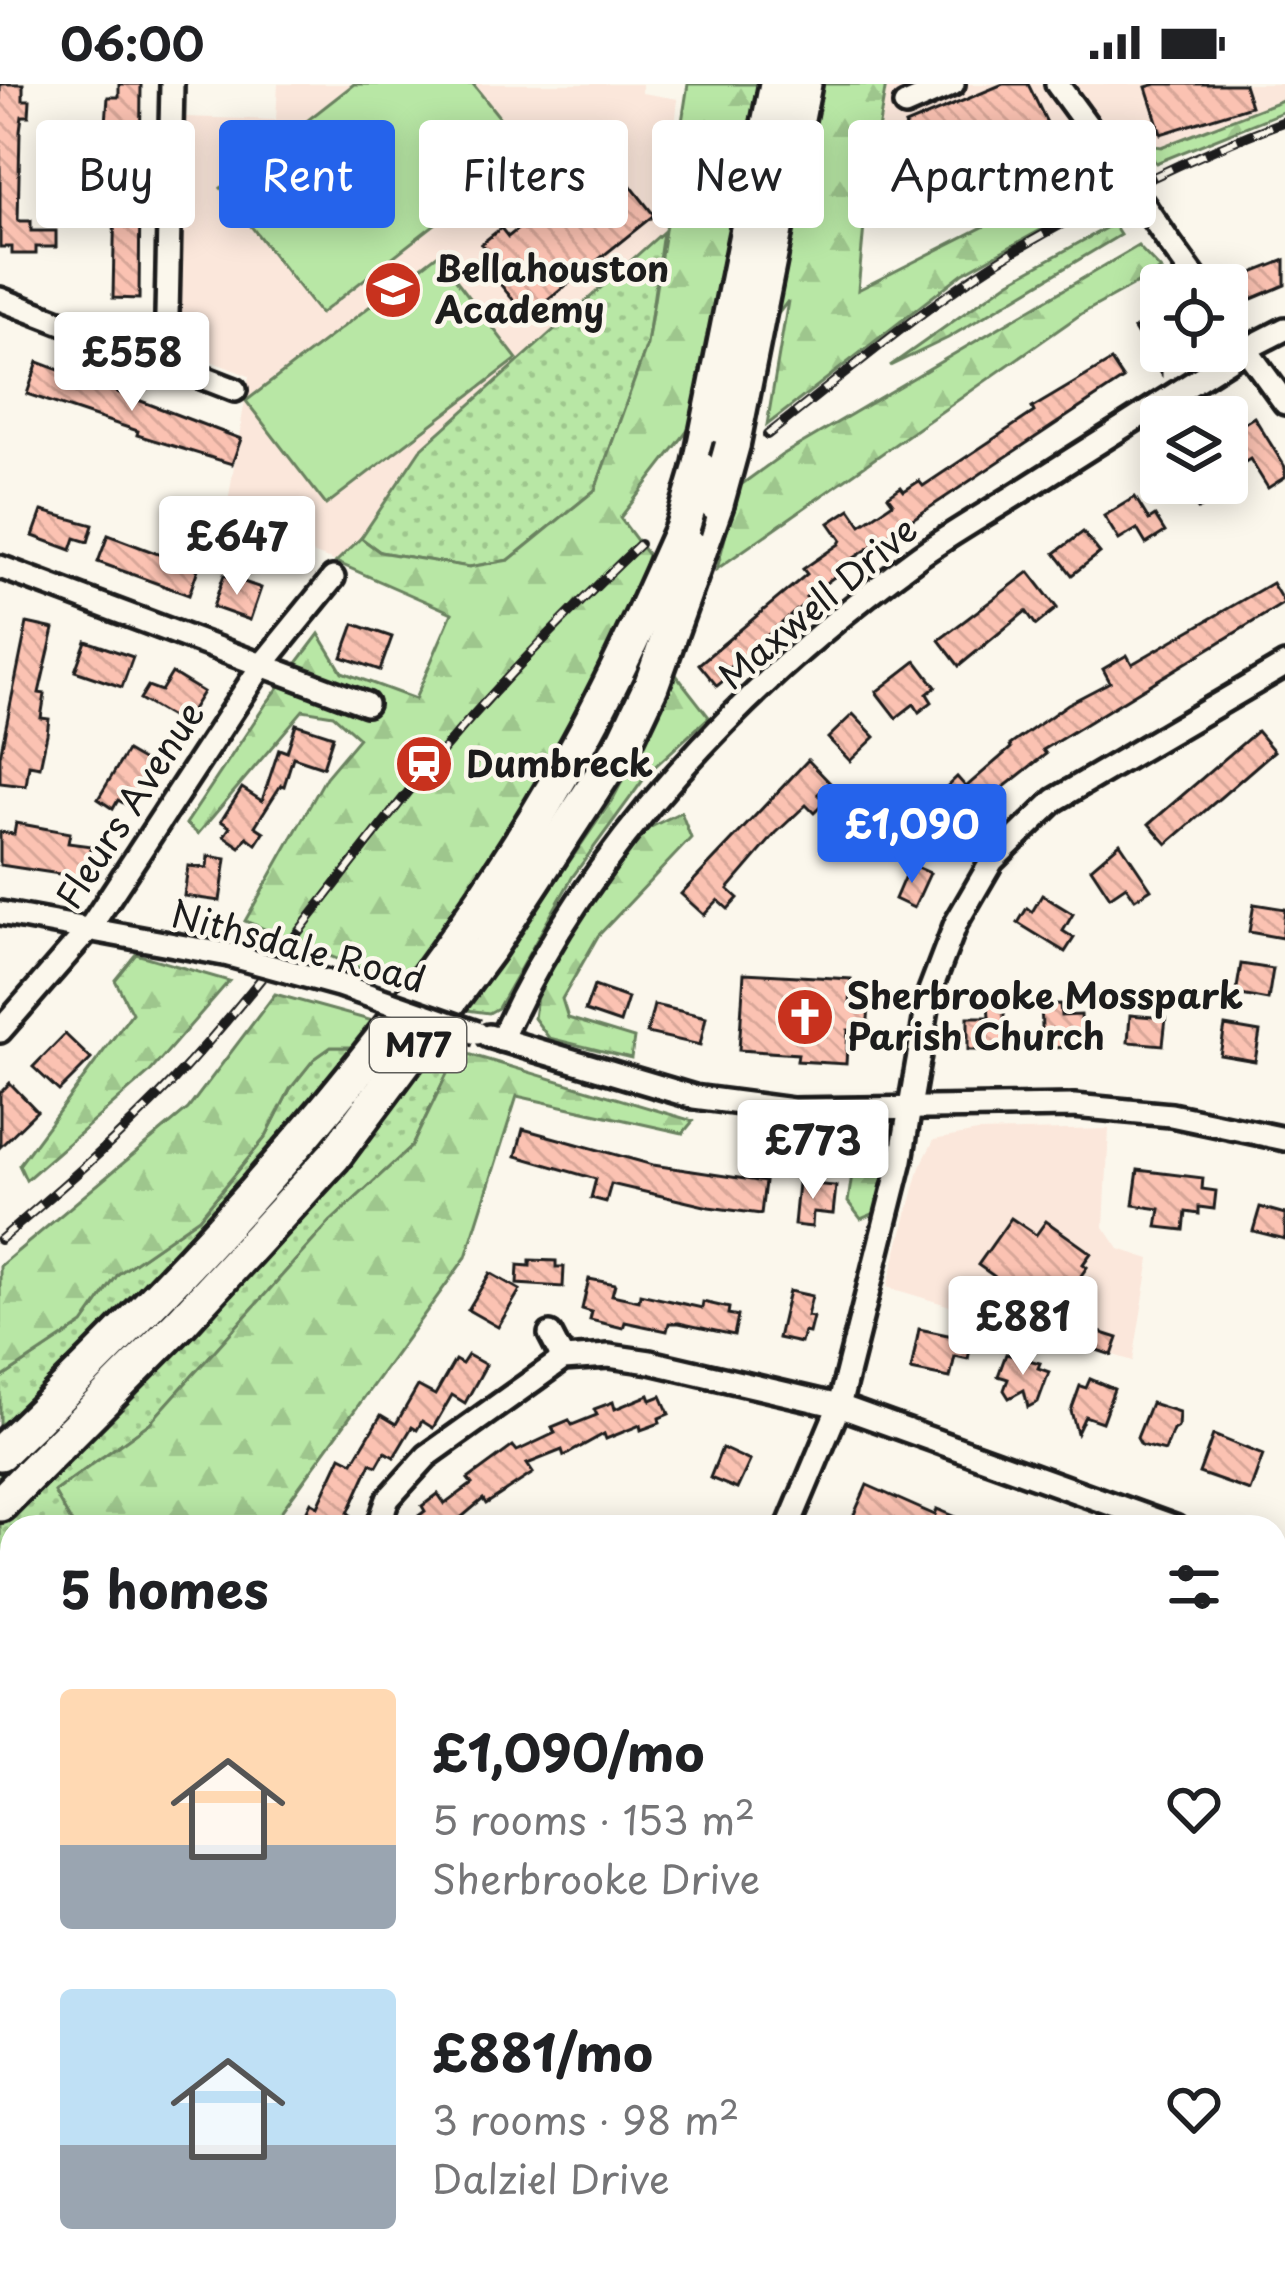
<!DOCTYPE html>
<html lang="en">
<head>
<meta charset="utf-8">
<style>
  :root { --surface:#fff; --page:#f6f6f6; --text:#202124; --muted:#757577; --accent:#2563eb }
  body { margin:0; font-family:"Playpen Sans",sans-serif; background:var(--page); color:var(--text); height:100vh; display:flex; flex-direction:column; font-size:45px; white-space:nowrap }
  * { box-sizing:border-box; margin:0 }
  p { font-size:39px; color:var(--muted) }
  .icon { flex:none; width:66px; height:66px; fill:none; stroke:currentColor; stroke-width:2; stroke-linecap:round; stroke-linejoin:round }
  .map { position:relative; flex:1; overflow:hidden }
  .side { position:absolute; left:0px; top:1431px; width:1287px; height:768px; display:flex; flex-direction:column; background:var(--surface); border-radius:36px 36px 0 0; box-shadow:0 6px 30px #0003 }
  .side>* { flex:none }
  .banner { position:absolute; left:36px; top:36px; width:1215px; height:108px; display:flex; gap:24px }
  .controls { position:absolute; left:1140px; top:180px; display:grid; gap:24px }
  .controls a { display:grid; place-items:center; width:108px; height:108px; border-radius:12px; background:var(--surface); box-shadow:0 6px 30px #0003; font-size:60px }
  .price { position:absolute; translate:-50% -102px; padding:0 27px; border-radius:12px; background:#fff; color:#222; font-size:39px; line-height:78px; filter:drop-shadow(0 3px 6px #0008) }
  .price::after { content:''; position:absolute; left:50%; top:72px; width:36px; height:27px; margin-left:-18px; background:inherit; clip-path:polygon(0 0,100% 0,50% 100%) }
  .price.selected { background:var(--accent); color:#fff }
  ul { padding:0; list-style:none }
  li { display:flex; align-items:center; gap:36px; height:300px; padding:0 60px }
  li span { display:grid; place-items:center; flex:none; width:336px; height:240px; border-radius:12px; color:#555 }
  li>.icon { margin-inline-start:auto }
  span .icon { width:144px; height:144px; fill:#fffc; stroke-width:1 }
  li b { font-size:51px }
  h2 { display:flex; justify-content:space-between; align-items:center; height:144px; padding:0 60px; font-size:51px }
  .pill { padding:0 42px; border-radius:12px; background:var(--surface); box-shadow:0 6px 30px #0003; font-size:42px; line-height:108px }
  .pill.selected { background:var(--accent); color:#fff }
  .status { display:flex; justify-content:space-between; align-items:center; height:84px; padding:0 60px; background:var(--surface); direction:ltr }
  .status svg { height:33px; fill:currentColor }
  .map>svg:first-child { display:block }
</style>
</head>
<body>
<div class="status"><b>06:00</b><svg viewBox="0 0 49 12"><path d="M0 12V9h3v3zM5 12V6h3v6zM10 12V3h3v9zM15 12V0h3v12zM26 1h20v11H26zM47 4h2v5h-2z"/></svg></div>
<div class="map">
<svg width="1285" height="2199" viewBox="0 0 1285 2199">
  <defs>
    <pattern id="grass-dots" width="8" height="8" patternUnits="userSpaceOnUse" patternTransform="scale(3)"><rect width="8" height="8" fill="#b8e7a5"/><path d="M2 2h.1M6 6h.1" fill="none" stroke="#9ec68d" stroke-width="1.8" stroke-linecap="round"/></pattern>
    <pattern id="forest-firs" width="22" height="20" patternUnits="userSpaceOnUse" patternTransform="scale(3)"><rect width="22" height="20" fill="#b8e7a5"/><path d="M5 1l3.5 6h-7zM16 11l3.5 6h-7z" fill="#9ec68d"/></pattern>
    <pattern id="building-back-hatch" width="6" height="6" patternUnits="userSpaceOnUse" patternTransform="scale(3)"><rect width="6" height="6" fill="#fbc2b2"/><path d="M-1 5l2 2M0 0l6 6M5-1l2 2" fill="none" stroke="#d7a698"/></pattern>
  </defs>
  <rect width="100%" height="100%" fill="#fbf7ec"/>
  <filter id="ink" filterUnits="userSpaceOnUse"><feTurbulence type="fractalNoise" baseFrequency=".00833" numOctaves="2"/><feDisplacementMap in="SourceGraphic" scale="24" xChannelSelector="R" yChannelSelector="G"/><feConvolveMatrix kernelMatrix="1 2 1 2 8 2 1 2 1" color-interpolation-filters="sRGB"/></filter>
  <g filter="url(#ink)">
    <g fill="#fbe7db">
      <polygon points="278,0 642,0 642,9 678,15 663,148 336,478 225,436 249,292 180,265 185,33 276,36"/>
      <polygon points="886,0 1285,0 1285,23 1121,88 1087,41 865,135"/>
      <polygon points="1109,1045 1104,1143 1119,1165 1150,1175 1133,1277 887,1203 920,1083 934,1056 977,1048"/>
    </g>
    <g fill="url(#grass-dots)" stroke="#6a8260" stroke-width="3">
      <polygon points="663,148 647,261 595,406 509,476 469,483 380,468 361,454 420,366"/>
      <polygon points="384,940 458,967 412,1062 330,1138 150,1339 55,1407 74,1443 12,1443 12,1769 0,1780 0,1295 83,1240 118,1190 199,1134 265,1054 290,1005 314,975 331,963 364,963"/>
    </g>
    <g fill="url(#forest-firs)" stroke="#6a8260" stroke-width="3">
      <polygon points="688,0 886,0 867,110 858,206 1086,91 1093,117 963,189 767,341 788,217 620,434 648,471 622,554 589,627 409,905 245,837 326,693 359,654 333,631 303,626 198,750 186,740 266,620 319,550 342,588 415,615 452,529 336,478 361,454 380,468 469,483 509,476 595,406 647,261"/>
      <polygon points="1285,15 1285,27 1156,79 1141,60 1161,63"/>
      <polygon points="1113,140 1120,151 948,254 890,282 1010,197"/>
      <polygon points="1138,162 1161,186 1081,230 717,485 738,403 782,371"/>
      <polygon points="677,592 709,633 649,688 573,792 498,924 489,929 467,926 614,713"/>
      <polygon points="681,728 691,754 598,852 562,915 568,934 634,954 631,974 549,954 534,934 537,912 579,837 645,746"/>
      <polygon points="136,870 229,897 149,989 26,1096 19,1081 132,929 115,896"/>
      <polygon points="275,910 384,940 364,963 331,963 314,975 290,1005 265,1054 199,1134 118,1190 83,1240 0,1295 0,1182 188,1025"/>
      <polygon points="458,967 693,1037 683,1049 517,1012 466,1173 270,1443 74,1443 54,1408 150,1339 330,1138 412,1062"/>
      <polygon points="861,1047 890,1072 880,1127 861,1135 848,1118 853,1083 785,1077 773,1066 781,1050"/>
    </g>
    <g fill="#b8e7a5" stroke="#6a8260" stroke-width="3">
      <polygon points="354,0 473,0 527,68 320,230 221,104"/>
      <polygon points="437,171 517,275 326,421 246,317"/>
    </g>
    <g fill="url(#building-back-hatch)" stroke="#1c1c1c" stroke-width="3">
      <polygon points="0,0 23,0 23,16 30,16 29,32 22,32 20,47 18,137 31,137 31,147 56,147 56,163 36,163 36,170 12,170 12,163 0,163"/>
      <polygon points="119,0 141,0 139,215 113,214 116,55 106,55 106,39 108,13 119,13"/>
      <polygon points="1003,0 1028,0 1054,53 1011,74 998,49 922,81 905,41"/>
      <polygon points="1156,0 1244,0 1251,22 1161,50 1146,3"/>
      <polygon points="608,73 654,131 527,233 479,174 487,167 481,160 501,144 508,153"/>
      <polygon points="1285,176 1285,201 1247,217 1237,195"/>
      <polygon points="1161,223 1161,289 1134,245 1143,240 1141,235"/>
      <polygon points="1111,277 1123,295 842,482 844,486 806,513 809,516 729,584 733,589 717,602 699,580 807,490 803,485 839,460 841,456 829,439 850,425 861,441 893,419 888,412 901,403 904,407 919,397 923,402 1034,328 1032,324"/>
      <polygon points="38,278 241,355 232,380 137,351 138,347 27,310"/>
      <polygon points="1254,333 1285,383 1285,393 1268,404 1250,375 1234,385 1227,374 1227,350"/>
      <polygon points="1158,399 1208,399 1204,402 1212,416 1198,425 1189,411 1172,421"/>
      <polygon points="1135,413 1149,436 1155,432 1165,448 1146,460 1137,445 1119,456 1104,432"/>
      <polygon points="42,427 93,441 88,458 75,454 71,466 33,452"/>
      <polygon points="1083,448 1100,469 1072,491 1055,469"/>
      <polygon points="108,451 198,485 189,511 98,478"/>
      <polygon points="1029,488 1057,524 1036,541 1026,527 959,582 939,556"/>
      <polygon points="224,491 261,504 250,536 213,523"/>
      <polygon points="1272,499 1284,519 1043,666 1046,670 981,721 936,767 917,746 946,720 938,711 957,693 966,703 1011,664 1010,661 1068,620 1110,598 1103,585 1127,571 1132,580"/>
      <polygon points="27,539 54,545 39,609 45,610 41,634 49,635 47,650 40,683 29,681 26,702 0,699 0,672"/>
      <polygon points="354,540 392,553 380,586 342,573"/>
      <polygon points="86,557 133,573 122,603 75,587"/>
      <polygon points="916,577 936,603 927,610 932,618 919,628 914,620 896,634 876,608"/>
      <polygon points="172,589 203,608 183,640 140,615 148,602 161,607"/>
      <polygon points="853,630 875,653 850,677 828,654"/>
      <polygon points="296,640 333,652 323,683 293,673 284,702 281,701 255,742 264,748 256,760 247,753 240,763 224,752 230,743 221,737 242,704 262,717 279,665 287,668"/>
      <polygon points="1257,647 1274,667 1167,760 1149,740"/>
      <polygon points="127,667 156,684 132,724 118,716 113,725 98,715"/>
      <polygon points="808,676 830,699 818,710 826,717 814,729 806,721 776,749 728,805 738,814 728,825 718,816 704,831 681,810"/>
      <polygon points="16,739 70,749 68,759 91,762 86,794 0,781 0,748 14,750"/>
      <polygon points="1120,759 1151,805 1135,815 1126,802 1110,813 1091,784"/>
      <polygon points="208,772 226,775 220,817 184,812 188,782 207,784"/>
      <polygon points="910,780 930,789 914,824 895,815"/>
      <polygon points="1042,811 1073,830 1063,847 1074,854 1065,868 1018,839 1027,824 1032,828"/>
      <polygon points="1254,820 1285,825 1282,854 1249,848"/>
      <polygon points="1241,880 1273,885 1268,916 1236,910"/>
      <polygon points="744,889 851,895 850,922 869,923 867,947 848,946 846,980 797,977 798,970 739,966"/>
      <polygon points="594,902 628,914 620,939 585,927"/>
      <polygon points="988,919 1004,919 1004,966 968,966 968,933 989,933"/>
      <polygon points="1060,920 1061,932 1081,931 1083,963 1043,964 1041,921"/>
      <polygon points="654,921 706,933 700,961 647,949"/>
      <polygon points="1130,931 1166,934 1163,961 1128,958"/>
      <polygon points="1225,942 1260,948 1255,977 1220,971"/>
      <polygon points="65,950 91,975 59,1007 33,983"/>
      <polygon points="10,999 37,1027 0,1063 0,1009"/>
      <polygon points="523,1045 653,1081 765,1098 761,1130 709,1123 611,1100 606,1118 591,1114 596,1095 516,1072"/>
      <polygon points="1138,1086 1203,1094 1202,1105 1216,1107 1214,1125 1199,1123 1199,1130 1186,1128 1184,1146 1157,1143 1160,1125 1133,1121"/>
      <polygon points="798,1099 836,1102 833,1130 813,1128 812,1143 794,1141"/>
      <polygon points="1260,1123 1285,1130 1285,1155 1253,1147"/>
      <polygon points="1011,1134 1036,1151 1046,1137 1091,1169 1083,1180 1087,1183 1052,1233 978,1181"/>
      <polygon points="530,1176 556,1177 556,1183 564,1183 563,1203 517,1200 518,1181 530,1182"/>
      <polygon points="490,1189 520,1206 498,1243 468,1226"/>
      <polygon points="589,1195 615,1200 612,1211 639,1217 640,1210 702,1224 703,1218 729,1224 728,1230 738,1232 734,1251 679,1239 669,1239 667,1247 625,1238 623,1244 590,1236 592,1228 582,1225"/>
      <polygon points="789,1207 812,1212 807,1232 813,1233 809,1249 804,1248 801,1259 778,1254"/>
      <polygon points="1065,1237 1118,1254 1112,1271 1058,1253"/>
      <polygon points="919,1245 972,1256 968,1275 955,1272 950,1294 911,1286"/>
      <polygon points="1006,1270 1040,1279 1038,1284 1049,1288 1038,1318 1028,1323 1024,1306 1009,1314 1004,1306 1008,1295 998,1292"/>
      <polygon points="468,1271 486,1281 465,1319 452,1311 433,1344 422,1337 417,1346 412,1343 394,1373 385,1368 377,1382 371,1379 348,1429 352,1432 347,1443 299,1443 311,1418 318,1422 341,1372 353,1378 381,1331 396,1340 418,1302 435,1311 455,1276 462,1280"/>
      <polygon points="1090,1295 1114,1305 1102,1338 1085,1332 1077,1349 1071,1327 1080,1302 1086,1304"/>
      <polygon points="649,1311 651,1316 661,1312 669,1330 659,1334 660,1339 641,1346 640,1341 606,1355 604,1350 564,1372 562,1366 527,1380 533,1389 486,1420 483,1415 450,1443 424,1443 417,1433 425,1427 422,1422 438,1410 445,1420 472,1400 468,1395 513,1362 517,1367 555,1349 552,1343 569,1336 572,1341 597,1331 594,1325 613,1318 615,1325"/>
      <polygon points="1151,1319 1179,1328 1178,1343 1173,1346 1165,1367 1141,1361 1137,1354"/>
      <polygon points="1213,1351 1263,1371 1250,1407 1199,1389"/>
      <polygon points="722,1364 750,1377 737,1405 710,1394"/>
      <polygon points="867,1401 935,1431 937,1425 980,1443 871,1443 852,1435"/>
    </g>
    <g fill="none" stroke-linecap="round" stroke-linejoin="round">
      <defs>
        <g id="minor">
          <polyline points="1057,0 1112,75"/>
          <polyline points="905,21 953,0"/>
          <polyline points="1169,158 1200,201"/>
          <polyline points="0,215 235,306"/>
          <polyline points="1227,239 1285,319"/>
          <polyline points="166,277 172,0"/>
          <polyline points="0,483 366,620"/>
          <polyline points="0,829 229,871"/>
          <polyline points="0,947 89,845 262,581 333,494"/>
          <polyline points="489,952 694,1013 793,1026 1074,1022 1171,1031 1285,1055"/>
          <path d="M501,956c86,-192 244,-356 413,-480 34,-25 72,-46 108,-69 74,-47 149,-94 224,-142l39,-20"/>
          <polyline points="550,1250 563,1275"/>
          <polyline points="378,1443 388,1415 427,1372 563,1275 609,1272 650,1278 839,1322 1175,1443"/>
          <polyline points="788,1443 839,1322 901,1076 930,907 956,839 992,777 1055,716 1285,581"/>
          <polyline points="1275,1478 1285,1482"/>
          <polyline points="1275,1792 1285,1796"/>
          <polyline points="0,1927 12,1901"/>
          <polyline points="1275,2021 1285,1994"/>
          <polyline points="1275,2104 1285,2108"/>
          <polyline points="0,2168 9,2199"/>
          <polyline points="583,2199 585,2187"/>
          <polyline points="1209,2199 1213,2187"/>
        </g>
        <g id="highway">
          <polyline points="732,362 804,0"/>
          <polyline points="700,385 777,0"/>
          <path d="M0,1369c214,-204 413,-422 562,-679 46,-79 83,-162 120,-245"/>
          <polyline points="0,1420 181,1238 334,1072 489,864 626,655 651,602 716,420"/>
        </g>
      </defs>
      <use href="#minor" stroke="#1c1c1c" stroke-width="30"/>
      <use href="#highway" stroke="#1c1c1c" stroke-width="42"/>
      <use href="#minor" stroke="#fbf7ec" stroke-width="21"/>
      <use href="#highway" stroke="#fbf7ec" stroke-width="33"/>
      <defs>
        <g id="rail">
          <path d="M767,351c80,-62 158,-130 244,-182 88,-52 179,-96 274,-132"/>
          <path d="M0,1156c60,-51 120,-103 174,-160 91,-98 168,-208 253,-311 66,-80 138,-153 213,-225"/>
        </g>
      </defs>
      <use href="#rail" stroke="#1c1c1c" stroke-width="10"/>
      <use href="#rail" stroke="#fbf7ec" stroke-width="6" stroke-dasharray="18" stroke-linecap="butt"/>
      <defs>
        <g id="minor-bridge">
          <polyline points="1112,75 1169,158"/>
          <polyline points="229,871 339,901 477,949"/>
        </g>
        <g id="highway-bridge">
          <polyline points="716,420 732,362"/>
          <polyline points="682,445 700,385"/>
        </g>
      </defs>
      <use href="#minor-bridge" stroke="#1c1c1c" stroke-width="30" stroke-linecap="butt"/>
      <use href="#highway-bridge" stroke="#1c1c1c" stroke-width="42" stroke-linecap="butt"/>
      <use href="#minor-bridge" stroke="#fbf7ec" stroke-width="21"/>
      <use href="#highway-bridge" stroke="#fbf7ec" stroke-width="33"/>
    </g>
  </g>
  <defs>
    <symbol id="school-disc" viewBox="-11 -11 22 22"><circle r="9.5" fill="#c8321e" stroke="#fbf7ec"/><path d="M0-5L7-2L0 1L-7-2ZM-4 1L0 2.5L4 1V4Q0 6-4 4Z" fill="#fff"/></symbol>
    <symbol id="station-disc" viewBox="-11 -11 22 22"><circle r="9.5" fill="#c8321e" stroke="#fbf7ec"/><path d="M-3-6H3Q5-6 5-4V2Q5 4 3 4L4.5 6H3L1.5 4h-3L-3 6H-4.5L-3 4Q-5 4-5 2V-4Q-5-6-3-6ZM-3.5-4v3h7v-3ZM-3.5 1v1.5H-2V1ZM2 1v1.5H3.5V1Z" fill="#fff"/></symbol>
    <symbol id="church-disc" viewBox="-11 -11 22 22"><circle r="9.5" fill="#c8321e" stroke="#fbf7ec"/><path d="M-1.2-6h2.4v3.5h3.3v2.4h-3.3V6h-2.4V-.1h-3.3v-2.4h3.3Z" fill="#fff"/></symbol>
  </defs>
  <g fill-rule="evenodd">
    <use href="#school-disc" x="360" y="173" width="66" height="66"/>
    <use href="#station-disc" x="391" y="647" width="66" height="66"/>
    <use href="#church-disc" x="772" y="900" width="66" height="66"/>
  </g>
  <g text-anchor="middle" stroke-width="9" stroke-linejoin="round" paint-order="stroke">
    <rect fill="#fbf7ec" stroke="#5f5e5a" stroke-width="3" x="370" y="934" width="96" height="54" rx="9"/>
    <g font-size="33" font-weight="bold" fill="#1c1c1c">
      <text x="418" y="973">M77</text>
    </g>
    <g font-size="36" font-weight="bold" fill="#1c1c1c" stroke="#fbf7ec" text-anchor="start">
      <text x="435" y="198">Bellahouston<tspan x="435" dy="41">Academy</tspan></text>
      <text x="466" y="693">Dumbreck</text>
      <text x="847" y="925">Sherbrooke Mosspark<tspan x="847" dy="41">Parish Church</tspan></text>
    </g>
    <g font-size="36" fill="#1c1c1c" stroke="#fbf7ec">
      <text transform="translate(818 519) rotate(-40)" y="13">Maxwell Drive</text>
      <text transform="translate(130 721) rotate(-57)" y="13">Fleurs Avenue</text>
      <text transform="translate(298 863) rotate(15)" y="13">Nithsdale Road</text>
    </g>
  </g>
</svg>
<div class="controls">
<a><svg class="icon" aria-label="locate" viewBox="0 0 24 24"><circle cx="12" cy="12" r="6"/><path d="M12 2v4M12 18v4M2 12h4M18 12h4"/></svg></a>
<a><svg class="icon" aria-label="layers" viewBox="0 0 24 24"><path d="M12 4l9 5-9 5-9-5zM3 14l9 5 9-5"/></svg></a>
</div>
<b class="price" style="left:132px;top:330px">£558</b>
<b class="price" style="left:237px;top:514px">£647</b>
<b class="price selected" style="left:912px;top:802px">£1,090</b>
<b class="price" style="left:813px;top:1118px">£773</b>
<b class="price" style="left:1023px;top:1294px">£881</b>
<div class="banner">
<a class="pill">Buy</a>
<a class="pill selected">Rent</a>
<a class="pill">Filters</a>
<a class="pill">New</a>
<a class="pill">Apartment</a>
</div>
<section class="side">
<h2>5 homes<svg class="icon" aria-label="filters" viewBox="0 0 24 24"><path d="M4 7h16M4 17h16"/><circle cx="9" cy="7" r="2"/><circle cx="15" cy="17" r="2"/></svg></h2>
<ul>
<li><span style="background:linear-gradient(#ffd9b3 65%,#9aa5b1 0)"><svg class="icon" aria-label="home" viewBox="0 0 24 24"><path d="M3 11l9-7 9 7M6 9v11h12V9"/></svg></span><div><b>£1,090/mo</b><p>5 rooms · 153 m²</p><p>Sherbrooke Drive</p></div><svg class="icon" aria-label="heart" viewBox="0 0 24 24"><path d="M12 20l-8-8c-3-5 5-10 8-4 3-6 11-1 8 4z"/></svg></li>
<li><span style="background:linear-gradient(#bfe0f5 65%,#9aa5b1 0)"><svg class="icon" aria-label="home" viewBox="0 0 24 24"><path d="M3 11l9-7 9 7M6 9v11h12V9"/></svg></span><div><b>£881/mo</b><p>3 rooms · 98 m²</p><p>Dalziel Drive</p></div><svg class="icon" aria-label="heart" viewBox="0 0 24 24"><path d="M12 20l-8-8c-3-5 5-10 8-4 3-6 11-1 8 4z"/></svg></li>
</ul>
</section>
</div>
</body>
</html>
